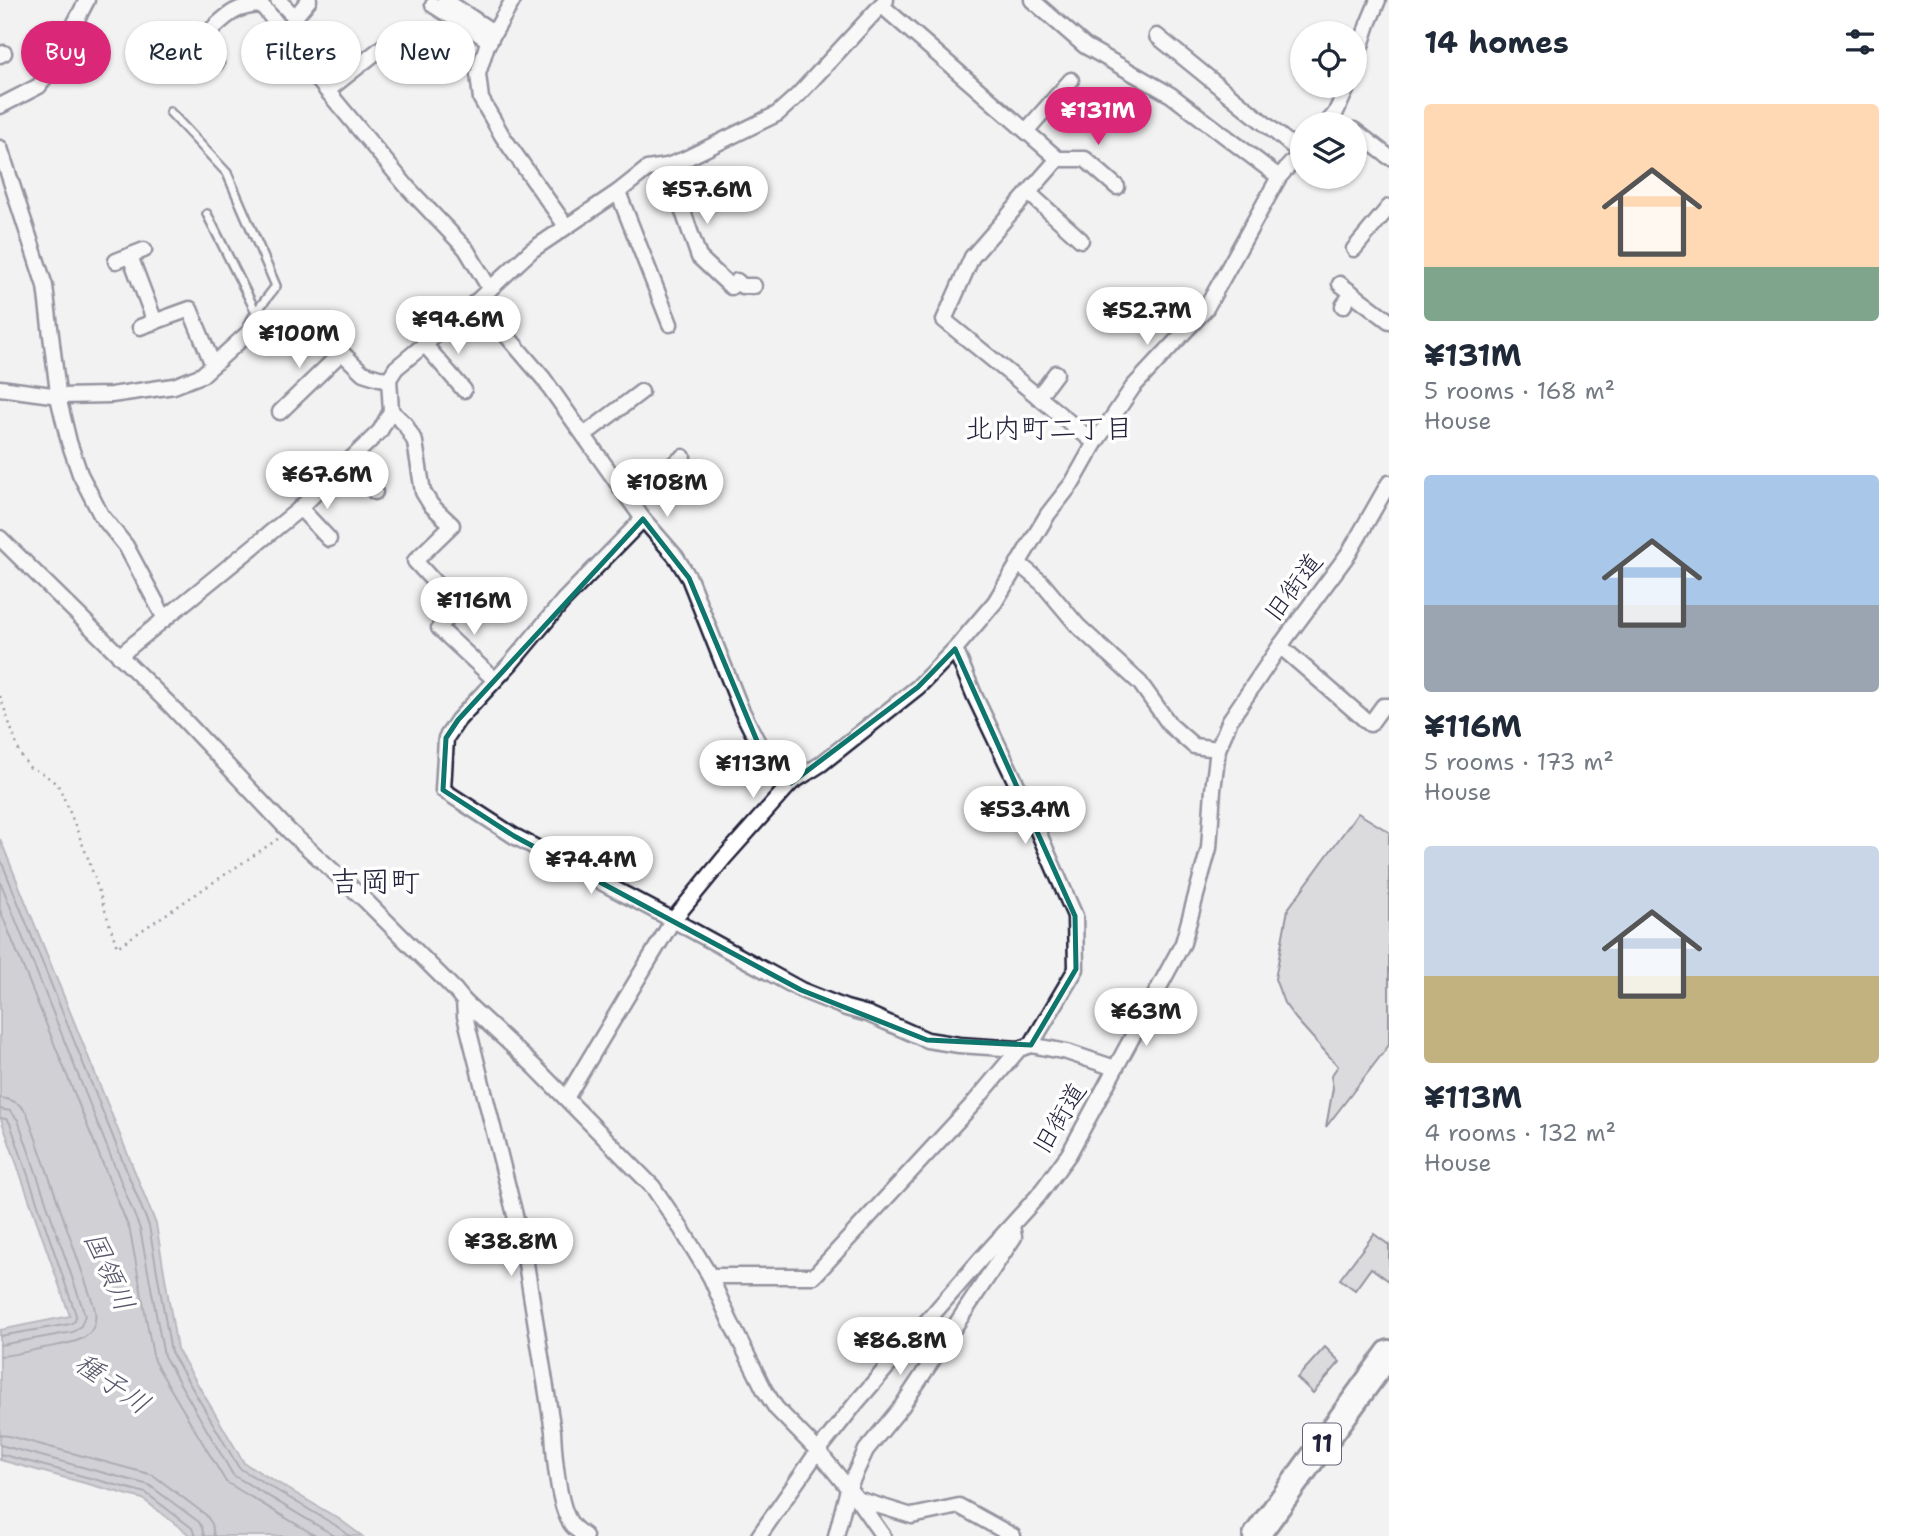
<!DOCTYPE html>
<html lang="en">
<head>
<meta charset="utf-8">
<style>
  :root { --surface:#fff; --page:#f6f6f7; --text:#1f2937; --muted:#747a83; --accent:#db2777 }
  body { margin:0; font-family:"Shantell Sans","Klee One",sans-serif; background:var(--page); color:var(--text); height:100vh; display:flex; flex-direction:column; font-size:26px; white-space:nowrap }
  * { box-sizing:border-box; margin:0 }
  p { font-size:23px; color:var(--muted) }
  .icon { flex:none; width:38px; height:38px; fill:none; stroke:currentColor; stroke-width:2; stroke-linecap:round; stroke-linejoin:round }
  .map { position:relative; flex:1; overflow:hidden }
  .sheet { display:flex; flex-direction:column; background:var(--surface); width:525px }
  .sheet>* { flex:none }
  .top-card { position:absolute; left:21px; top:21px; width:665px; height:63px; display:flex; gap:14px }
  .buttons { position:absolute; left:1290px; top:21px; display:grid; gap:14px }
  .buttons a { display:grid; place-items:center; width:77px; height:77px; border-radius:50%; background:var(--surface); box-shadow:0 2px 5px #0004; font-size:35px }
  .price { position:absolute; translate:-50% -60px; padding:0 16px; border-radius:24px; background:#fff; color:#222; font-size:23px; line-height:46px; filter:drop-shadow(0 2px 4px #0008) }
  .price::after { content:''; position:absolute; left:50%; top:42px; width:21px; height:16px; margin-left:-10px; background:inherit; clip-path:polygon(0 0,100% 0,50% 100%) }
  .price.active { background:var(--accent); color:#fff }
  ul { padding:0; list-style:none }
  li { display:grid; align-content:center; gap:14px; height:371px; padding:0 35px }
  li span { display:grid; place-items:center; height:217px; border-radius:7px; color:#555 }
  li>.icon { margin-inline-start:auto }
  span .icon { width:126px; height:126px; fill:#fffc; stroke-width:1 }
  li b { font-size:30px }
  h2 { display:flex; justify-content:space-between; align-items:center; height:84px; padding:0 35px; font-size:30px }
  .pill { padding:0 24px; border-radius:32px; background:var(--surface); box-shadow:0 2px 5px #0004; font-size:24px; line-height:63px }
  .pill.active { background:var(--accent); color:#fff }
  main { display:flex; flex:1; min-height:0 }
  .map>svg:first-child { display:block }
</style>
</head>
<body>
<main>
<div class="map">
<svg width="1389" height="1536" viewBox="0 0 1389 1536">
  <rect width="100%" height="100%" fill="#f2f2f3"/>
  <filter id="ink" filterUnits="userSpaceOnUse"><feTurbulence type="fractalNoise" baseFrequency=".0143" numOctaves="2"/><feDisplacementMap in="SourceGraphic" scale="14" xChannelSelector="R" yChannelSelector="G"/><feConvolveMatrix kernelMatrix="1 2 1 2 8 2 1 2 1" color-interpolation-filters="sRGB"/></filter>
  <g filter="url(#ink)">
    <polygon fill="#a8a8b2" stroke="#727282" stroke-width="2" points="0,839 156,1224 177,1349 244,1463 339,1519 362,1536 191,1536 143,1499 0,1460 0,1330 70,1316 0,1116"/>
    <g fill="none" stroke-linecap="round" stroke-linejoin="round">
      <g stroke="#58586b" stroke-width="2">
        <polyline points="0,858 149,1226 171,1352 239,1468 335,1525 350,1536"/>
        <polyline points="0,881 140,1229 164,1356 233,1475 335,1536"/>
        <polyline points="0,910 130,1231 154,1361 226,1482 316,1536"/>
        <path d="M0,1098c13,1 22,6 28,18l66,190c9,36 -25,37 -50,42 -15,3 -29,7 -44,8"/>
        <polyline points="0,1109 10,1111 18,1120 85,1315 81,1326 73,1332 0,1345"/>
        <polyline points="0,1118 6,1119 10,1123 76,1315 75,1321 70,1324 0,1336"/>
        <polyline points="0,1435 9,1436 153,1475 206,1515 212,1524 214,1536"/>
        <polyline points="0,1445 149,1485 199,1522 202,1528 204,1536"/>
        <polyline points="0,1454 146,1493 192,1528 195,1536"/>
      </g>
    </g>
    <g fill="#bebec6" stroke="#22223b" stroke-width="2">
      <polygon points="1358,813 1389,832 1389,1045 1326,1127 1333,1088 1331,1076 1338,1066 1296,1019 1284,1003 1275,979 1288,909"/>
      <polygon points="1374,1234 1389,1245 1389,1281 1371,1268 1355,1290 1340,1279"/>
      <polygon points="1325,1347 1340,1362 1313,1393 1297,1378"/>
    </g>
    <g fill="none" stroke-linecap="round" stroke-linejoin="round">
      <defs>
        <g id="service">
          <polyline points="170,112 227,173 276,286 256,312"/>
          <polyline points="207,214 256,312 248,325 248,333"/>
        </g>
        <g id="minor">
          <polyline points="278,0 295,17 309,0"/>
          <polyline points="445,0 490,30"/>
          <polyline points="513,0 487,45 478,74 481,99 503,137 566,226"/>
          <polyline points="1032,0 1085,46 1171,95 1279,177"/>
          <polyline points="433,5 490,41"/>
          <polyline points="881,5 1058,159 972,257 944,320 1095,443"/>
          <polyline points="295,17 287,36 289,45 408,188 466,249 490,289"/>
          <polyline points="1157,36 1301,153"/>
          <polyline points="0,55 4,53"/>
          <path d="M216,63l-19,-22c14,-8 24,-23 38,-30 7,-4 15,-5 23,-6l6,3 23,28"/>
          <polyline points="1354,67 1368,24 1378,0"/>
          <polyline points="327,91 384,46"/>
          <polyline points="0,106 39,86 53,65 87,0"/>
          <polyline points="1326,124 1335,114 1348,86"/>
          <polyline points="1354,130 1389,157"/>
          <polyline points="1026,131 1071,80"/>
          <polyline points="0,148 45,286 59,401 69,442 80,474 101,515 126,546 165,619"/>
          <polyline points="1058,159 1085,159 1117,187"/>
          <polyline points="667,166 699,257 731,287 737,281 742,286 754,286"/>
          <polyline points="618,192 670,324"/>
          <polyline points="1029,193 1081,240"/>
          <polyline points="1354,249 1389,207"/>
          <polyline points="130,256 155,322"/>
          <polyline points="116,261 144,250"/>
          <polyline points="1340,284 1389,321"/>
          <polyline points="477,301 543,378 643,519 676,557 689,578 741,709 757,741 791,783"/>
          <polyline points="1343,306 1352,293"/>
          <polyline points="140,327 190,309 213,365"/>
          <polyline points="425,345 464,390"/>
          <polyline points="0,388 59,396 111,395 174,386 202,375 248,333 261,330 293,338 324,342 338,349 363,373 379,378 389,379"/>
          <polyline points="1038,397 1056,373"/>
          <polyline points="391,411 405,424 415,442 423,492 431,505 452,525 415,561 457,607"/>
          <polyline points="280,412 341,353"/>
          <polyline points="584,435 641,392"/>
          <polyline points="348,462 375,492"/>
          <polyline points="628,498 683,457"/>
          <polyline points="300,508 329,539"/>
          <polyline points="643,519 563,601 511,663 458,720 446,738 443,790 514,836 673,920 801,990 846,1008 868,1014 927,1040 959,1045 1019,1049 1031,1045 1067,1052 1115,1068"/>
          <polyline points="0,538 171,706 289,831 366,901 455,990 464,1001 536,1068 653,1187 682,1230 710,1276 730,1321 765,1391 776,1408 818,1451 857,1499 912,1516 959,1506 1013,1536"/>
          <polyline points="1018,563 1042,583 1078,626 1140,683 1170,725 1194,746 1218,749"/>
          <polyline points="468,593 439,628 495,680"/>
          <polyline points="1280,646 1370,724 1383,706 1389,706"/>
          <polyline points="955,649 975,697 1022,795 1075,916 1076,969 1031,1045"/>
          <polyline points="119,656 297,511 380,431 391,411 389,379 396,368 477,301 532,250 618,192 647,169 667,166 685,159 777,114 798,95 886,0"/>
          <path d="M464,1001l1,15 59,235 29,180c1,22 5,77 19,94 3,4 9,8 13,11"/>
          <polyline points="566,1098 673,920 724,858 791,783 821,764 918,687 955,649 995,602 1048,514 1073,482 1095,443 1133,387 1205,310 1279,177 1302,151"/>
          <polyline points="710,1276 814,1276 973,1104 1019,1049"/>
          <polyline points="857,1499 883,1536"/>
          <polyline points="759,1536 818,1451 856,1403 980,1260 1038,1196 1069,1154 1183,943 1209,848 1213,790 1218,749 1230,720 1280,646 1349,553 1389,483"/>
          <polyline points="836,1536 848,1489 866,1450 902,1406 1014,1237 1012,1226"/>
        </g>
        <polyline id="trunk" points="1256,1536 1389,1353"/>
      </defs>
      <use href="#service" stroke="#22223b" stroke-width="12"/>
      <use href="#minor" stroke="#22223b" stroke-width="19"/>
      <use href="#trunk" stroke="#22223b" stroke-width="30"/>
      <polyline stroke="#22223b" stroke-width="2.5" stroke-dasharray="2 5" stroke-linecap="butt" points="0,696 20,754 29,767 44,774 58,785 69,810 88,858 117,947 278,839"/>
      <use href="#service" stroke="#fff" stroke-width="7"/>
      <use href="#minor" stroke="#fff" stroke-width="14"/>
      <use href="#trunk" stroke="#fff" stroke-width="24"/>
    </g>
  </g>
  <path d="M0 0H1389V1536H0ZM643,519l46,59 68,163 34,42 127,-96 37,-38 120,267 1,53 -45,76 -104,-5 -126,-50 -287,-154 -71,-46 3,-52 12,-18z" fill="#f2f2f3" fill-opacity=".55" fill-rule="evenodd"/>
  <path fill="none" stroke="#0f766e" stroke-width="5" stroke-linejoin="round" d="M643,519l46,59 68,163 34,42 127,-96 37,-38 120,267 1,53 -45,76 -104,-5 -126,-50 -287,-154 -71,-46 3,-52 12,-18z"/>
  <g text-anchor="middle" stroke-width="7" stroke-linejoin="round" paint-order="stroke">
    <rect fill="#fff" stroke="#646476" stroke-width="2" x="1303" y="1423.5" width="38" height="41" rx="5"/>
    <g font-size="24" font-weight="bold" fill="#22223b">
      <text x="1322" y="1452">11</text>
    </g>
    <g font-size="26" fill="#22223b" stroke="#fff">
      <text transform="translate(1293 587) rotate(-53)" y="9">旧街道</text>
      <text transform="translate(1059 1118) rotate(-59)" y="9">旧街道</text>
    </g>
    <g font-size="28" fill="#22223b" stroke="#fff">
      <text x="1049" y="438">北内町二丁目</text>
    </g>
    <g font-size="28" font-style="italic" fill="#58586b" stroke="#fff">
      <text transform="translate(110 1271) rotate(66)" y="10">国領川</text>
      <text transform="translate(113 1383) rotate(35)" y="10">種子川</text>
    </g>
    <g font-size="30" fill="#22223b" stroke="#fff">
      <text x="375" y="892">吉岡町</text>
    </g>
  </g>
</svg>
<div class="buttons">
<a><svg class="icon" aria-label="locate" viewBox="0 0 24 24"><circle cx="12" cy="12" r="6"/><path d="M12 2v4M12 18v4M2 12h4M18 12h4"/></svg></a>
<a><svg class="icon" aria-label="layers" viewBox="0 0 24 24"><path d="M12 4l9 5-9 5-9-5zM3 14l9 5 9-5"/></svg></a>
</div>
<b class="price active" style="left:1098px;top:147px">¥131M</b>
<b class="price" style="left:707px;top:226px">¥57.6M</b>
<b class="price" style="left:1147px;top:347px">¥52.7M</b>
<b class="price" style="left:458px;top:356px">¥94.6M</b>
<b class="price" style="left:299px;top:370px">¥100M</b>
<b class="price" style="left:327px;top:511px">¥67.6M</b>
<b class="price" style="left:667px;top:519px">¥108M</b>
<b class="price" style="left:474px;top:637px">¥116M</b>
<b class="price" style="left:753px;top:800px">¥113M</b>
<b class="price" style="left:1025px;top:846px">¥53.4M</b>
<b class="price" style="left:591px;top:896px">¥74.4M</b>
<b class="price" style="left:1146px;top:1048px">¥63M</b>
<b class="price" style="left:511px;top:1278px">¥38.8M</b>
<b class="price" style="left:900px;top:1377px">¥86.8M</b>
<div class="top-card">
<a class="pill active">Buy</a>
<a class="pill">Rent</a>
<a class="pill">Filters</a>
<a class="pill">New</a>
</div>
</div>
<section class="sheet">
<h2>14 homes<svg class="icon" aria-label="filters" viewBox="0 0 24 24"><path d="M4 7h16M4 17h16"/><circle cx="9" cy="7" r="2"/><circle cx="15" cy="17" r="2"/></svg></h2>
<ul>
<li><span style="background:linear-gradient(#ffd9b3 75%,#7fa58c 0)"><svg class="icon" aria-label="home" viewBox="0 0 24 24"><path d="M3 11l9-7 9 7M6 9v11h12V9"/></svg></span><div><b>¥131M</b><p>5 rooms · 168 m²</p><p>House</p></div></li>
<li><span style="background:linear-gradient(#a9c7e8 60%,#9aa5b1 0)"><svg class="icon" aria-label="home" viewBox="0 0 24 24"><path d="M3 11l9-7 9 7M6 9v11h12V9"/></svg></span><div><b>¥116M</b><p>5 rooms · 173 m²</p><p>House</p></div></li>
<li><span style="background:linear-gradient(#c9d6e8 60%,#c2b280 0)"><svg class="icon" aria-label="home" viewBox="0 0 24 24"><path d="M3 11l9-7 9 7M6 9v11h12V9"/></svg></span><div><b>¥113M</b><p>4 rooms · 132 m²</p><p>House</p></div></li>
</ul>
</section>
</main>
</body>
</html>
